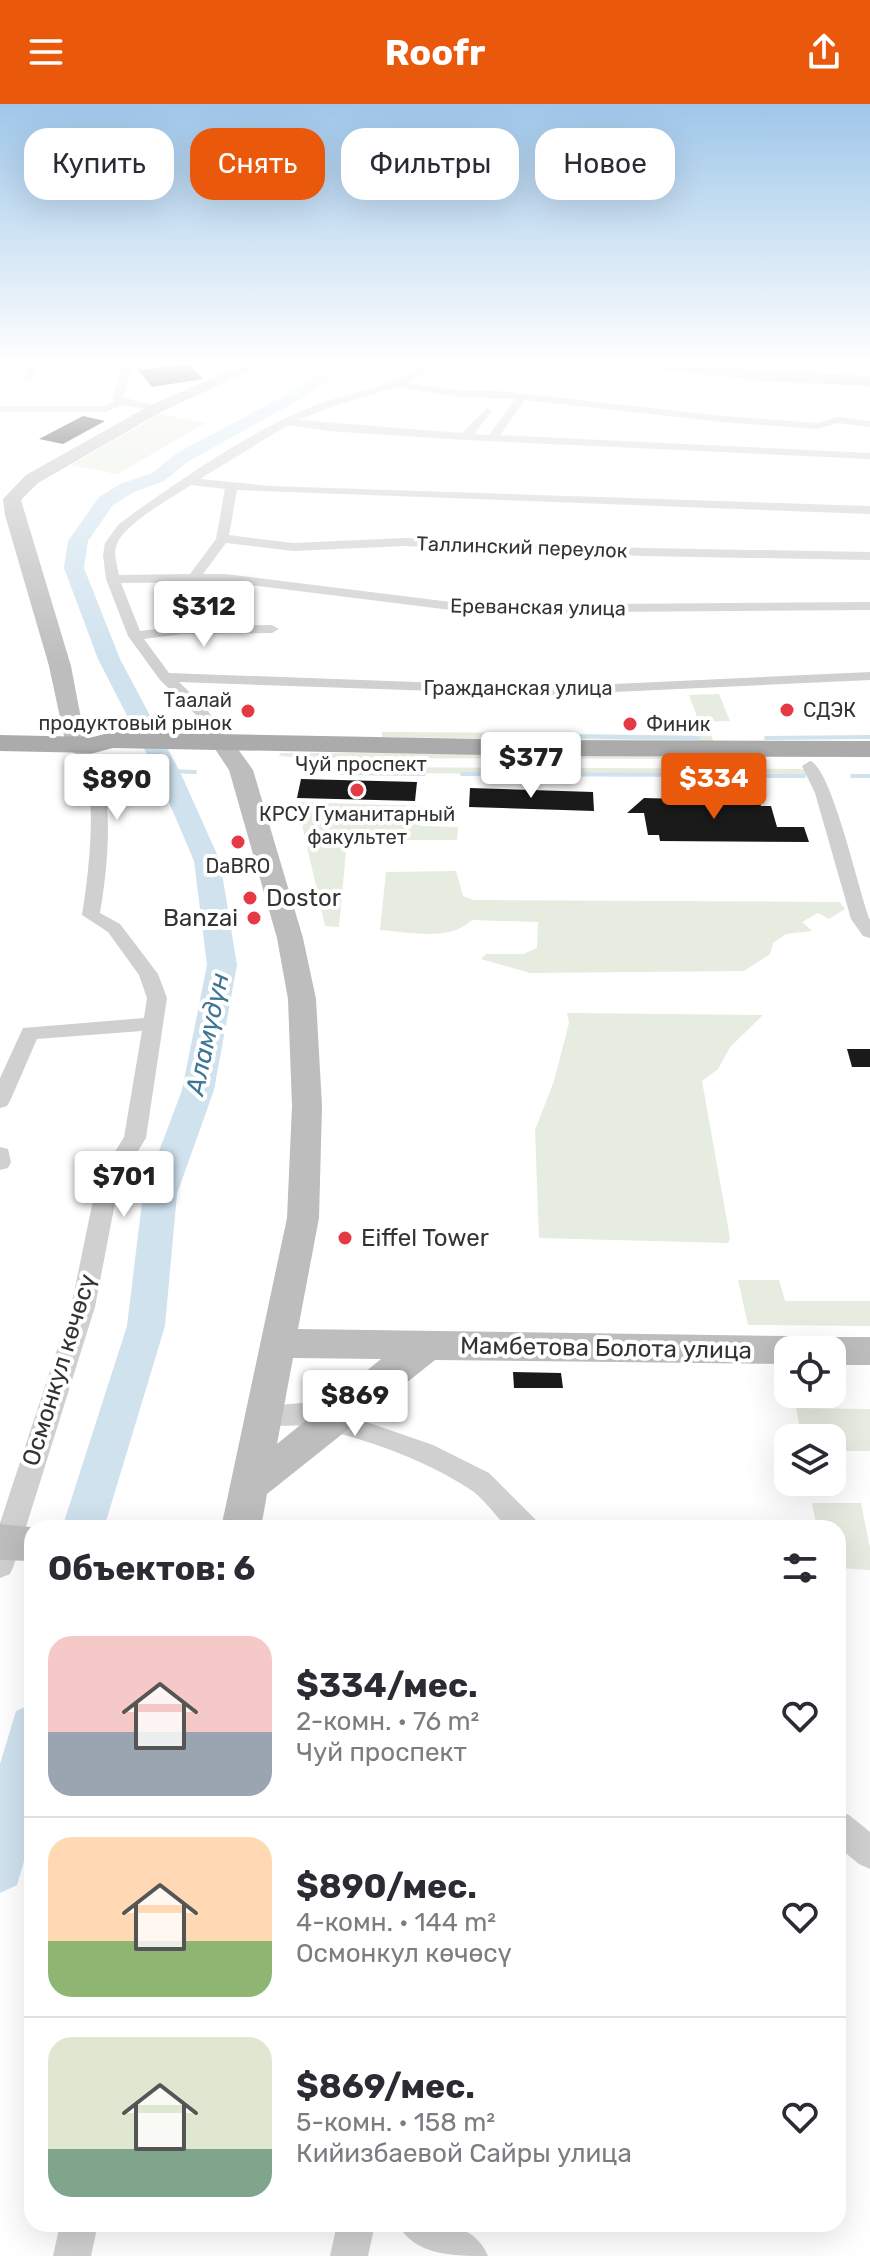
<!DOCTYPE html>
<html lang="ru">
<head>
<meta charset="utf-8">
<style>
  :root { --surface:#fff; --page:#f7f7f7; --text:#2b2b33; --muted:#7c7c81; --line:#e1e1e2; --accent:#ea580c }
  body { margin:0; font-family:Rubik,sans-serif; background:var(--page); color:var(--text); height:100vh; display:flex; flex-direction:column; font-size:30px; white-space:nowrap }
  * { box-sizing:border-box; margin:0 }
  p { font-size:26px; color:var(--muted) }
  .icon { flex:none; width:44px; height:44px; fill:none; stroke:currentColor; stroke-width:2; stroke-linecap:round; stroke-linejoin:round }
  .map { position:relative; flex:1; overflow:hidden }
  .drawer { position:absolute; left:24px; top:1416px; width:822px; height:712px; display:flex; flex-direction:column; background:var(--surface); border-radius:24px; box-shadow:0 8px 32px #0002 }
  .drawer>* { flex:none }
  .banner { position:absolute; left:24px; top:24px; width:822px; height:72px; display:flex; gap:16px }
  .buttons { position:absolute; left:774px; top:1232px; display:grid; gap:16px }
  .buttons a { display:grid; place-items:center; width:72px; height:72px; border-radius:16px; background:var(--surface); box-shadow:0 8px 32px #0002; font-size:40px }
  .price { position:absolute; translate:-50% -68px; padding:0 18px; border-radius:8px; background:#fff; color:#222; font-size:26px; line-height:52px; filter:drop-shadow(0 2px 4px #0008) }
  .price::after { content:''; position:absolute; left:50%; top:48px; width:24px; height:18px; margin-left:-12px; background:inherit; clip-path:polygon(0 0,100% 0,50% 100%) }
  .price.current { background:var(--accent); color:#fff }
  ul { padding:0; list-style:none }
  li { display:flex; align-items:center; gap:24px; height:200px; padding:0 24px }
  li+li { border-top:2px solid var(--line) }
  li span { display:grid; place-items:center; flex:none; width:224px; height:160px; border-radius:24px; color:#555 }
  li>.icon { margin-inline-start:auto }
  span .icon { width:96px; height:96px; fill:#fffc; stroke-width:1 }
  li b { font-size:34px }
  h2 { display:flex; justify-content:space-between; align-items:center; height:96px; padding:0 24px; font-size:34px }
  .chip { padding:0 28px; border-radius:24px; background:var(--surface); box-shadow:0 8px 32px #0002; font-size:28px; line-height:72px }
  .chip.current { background:var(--accent); color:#fff }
  header { display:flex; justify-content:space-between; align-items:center; height:104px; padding:0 24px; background:var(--accent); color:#fff; font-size:36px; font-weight:700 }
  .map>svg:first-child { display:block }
</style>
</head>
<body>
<header><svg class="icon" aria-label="menu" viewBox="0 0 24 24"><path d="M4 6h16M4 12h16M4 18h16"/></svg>Roofr<svg class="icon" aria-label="share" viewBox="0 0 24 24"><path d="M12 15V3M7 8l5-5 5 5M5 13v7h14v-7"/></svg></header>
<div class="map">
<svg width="870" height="2152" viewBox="0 0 870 2152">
  <rect width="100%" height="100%" fill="#fff"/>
  <g fill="#e6ecdf">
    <polygon points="160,310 206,319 117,370 71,361"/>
    <polygon points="719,590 730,617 699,618 689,591"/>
    <polygon points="382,628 535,629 536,635 382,633"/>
    <polygon points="558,630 712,632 713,637 562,635"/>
    <polygon points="280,649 727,650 728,655 305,654 279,652"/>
    <polygon points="328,663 804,665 808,671 344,669 318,666"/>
    <polygon points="297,698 422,702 421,722 458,723 457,736 347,736 339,823 325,822"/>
    <path d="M456,767l7,25 11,4 366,2 5,7 -16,10 -11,-6 -16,9 10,9 -26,3 -13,9 -3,11 -26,17 -214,2 -49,-14 5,-5h37l14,-6 1,-26 -66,-2c-23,22 -62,12 -92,10l6,-58z"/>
    <polygon points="567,909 763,911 730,943 718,965 702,977 730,1134 728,1139 539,1134 535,1026 554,977 569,919"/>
    <polygon points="738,1176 779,1176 785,1197 870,1197 870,1222 748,1221"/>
    <polygon points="796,1304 870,1305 870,1347 832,1347 832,1334 802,1334"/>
    <polygon points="812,1399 861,1399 870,1444 870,1466 838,1464 838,1424 817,1424"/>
  </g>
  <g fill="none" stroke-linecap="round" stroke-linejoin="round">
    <g stroke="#cfe2ee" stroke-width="4">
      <polyline points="143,620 171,623"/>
      <polyline points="564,632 698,634"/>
      <polyline points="766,634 870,633"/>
      <polyline points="168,667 195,668"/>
      <polyline points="340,669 424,670"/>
      <polyline points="462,670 729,671"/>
      <polyline points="745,672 804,672"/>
      <polyline points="852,672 870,672"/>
    </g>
    <g fill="#cfe2ee" fill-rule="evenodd">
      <polygon points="331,260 350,260 303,294 189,357 164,377 134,388 113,401 88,437 84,464 120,555 181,670 220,757 237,861 214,986 177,1090 165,1222 104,1424 62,1424 127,1222 143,1090 182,986 207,861 194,757 157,670 98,555 64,464 68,437 99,393 120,380 152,369 177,349 291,288"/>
      <polygon points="32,1600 32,1730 17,1781 0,1789 0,1660 16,1607"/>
    </g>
  </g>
  <g fill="#1a1a1a">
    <polygon points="190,260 203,275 152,283 138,266"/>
    <polygon points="83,312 105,317 63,340 39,335"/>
    <polygon points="301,675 417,678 415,697 297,694"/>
    <polygon points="470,684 593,688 594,707 469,703"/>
    <polygon points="644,694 759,697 761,702 771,702 777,723 804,723 809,738 660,737 659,731 648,731 644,709 627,709"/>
    <polygon points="847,945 870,945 870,963 852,963"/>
    <polygon points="513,1268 561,1269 563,1284 514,1284"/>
  </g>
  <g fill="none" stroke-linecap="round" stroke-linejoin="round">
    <g fill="#d0d0d0" fill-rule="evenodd">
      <polygon points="29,260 39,260 34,275 29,278 24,275"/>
      <polygon points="123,260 133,260 123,293 159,303 159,307 123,301 105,308 0,308 0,302 103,302 114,297 112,294"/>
      <path d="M426,260h12l-30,19 53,8h38l223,25 95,7 20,-6 33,4v6l-32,-4 -20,6 -96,-7 -197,-22 -25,35 370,18v6l-405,-19 -137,-9 -40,-6 -88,54 70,7 600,20v8l-633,-24 -8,45 64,8 111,-5 239,10 227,4v8l-227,-4 -239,-10 -111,5 -67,-8 -23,31h22l250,31 395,-3v8l-395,3 -250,-31 -104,1 19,48 43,-5 89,-1 7,4 -7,4 -89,1 -39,5 25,34 381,14 320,-15v8l-320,15 -371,-13 27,26 24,35 -8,5 -6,-2 -21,-32 -35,-34 -32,-44 -22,-57 -3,-24 2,-12 13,-18 17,-13c54,-37 108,-76 169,-102 40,-18 85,-21 122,-46zM397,283l64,10 54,2 -26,36 -15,-1 18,-23 -5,-3 -25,25 -164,-13 33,-13zM191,381l34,4 -9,50 -26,35 -71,1c-2,-10 -6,-22 -2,-31 8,-21 55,-46 74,-59z"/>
      <path d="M75,636c47,15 32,135 25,173l20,11 38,50 9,24 -21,140 -27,44 -24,125 -81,258 -4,9 -10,4v-55l71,-216 26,-126 27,-44 18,-106 -105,8 -27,62 -3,5 -7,2v-30l23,-50 121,-10 3,-20 -8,-23 -31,-43 -26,-17c6,-35 16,-118 1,-151 -3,-7 -11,-13 -16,-19z"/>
      <path d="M810,657c22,7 49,132 60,159v18l-7,-2 -12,-17 -36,-126 -13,-27z"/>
      <polygon points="0,1043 8,1045 11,1058 8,1064 0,1066"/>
      <path d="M301,1299l28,6 104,36 56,28 46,46 4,9h-32c-12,-13 -24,-31 -39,-40 -45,-29 -104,-50 -156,-61 -18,-4 -37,2 -55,-4l-4,-8 4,-8z"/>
      <polygon points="838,1706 849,1711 870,1728 870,1765 859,1760 838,1743"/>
      <polygon points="60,2120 98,2120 91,2152 53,2152"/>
      <polygon points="337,2120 375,2120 368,2152 330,2152"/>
      <path d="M398,2120c34,0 75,-5 90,32 -34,0 -74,0 -90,-32z"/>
    </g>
    <g fill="#bdbdbd" fill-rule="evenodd">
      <polygon points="244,260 264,260 161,308 38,379 21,396 71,562 86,641 83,646 67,646 49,562 5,411 3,395 26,371 149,302"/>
      <path d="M640,260c77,0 153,9 230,12v10l-93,-4 -130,-14z"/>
      <path d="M222,632l8,2 23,32 50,168 13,61 6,107 -3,112 -21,111 490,7 13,4 5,10h-18v14l-353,-4 -168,134 -6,34h-40l66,-310 5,-112 -4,-107 -11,-61 -48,-168 -18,-27 3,-5zM293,1254l88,1 -104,85z"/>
      <polygon points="832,1233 870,1233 870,1261 832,1261 832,1246 815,1246 819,1237"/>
      <polygon points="0,1420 40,1424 32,1424 32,1457 0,1456"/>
    </g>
    <polygon fill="#ababab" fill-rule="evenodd" points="112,628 543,636 870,637 870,653 543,652 113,644 94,649 0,647 0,631 93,633"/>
  </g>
  <linearGradient id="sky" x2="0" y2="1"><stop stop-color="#9ec6ea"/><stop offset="0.46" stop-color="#fff"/><stop offset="1" stop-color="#fff" stop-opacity="0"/></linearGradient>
  <rect width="870" height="562" fill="url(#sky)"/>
  <g fill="#e63946" stroke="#fff" stroke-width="3">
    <circle cx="787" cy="606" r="8"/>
    <circle cx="248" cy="607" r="8"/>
    <circle cx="630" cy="620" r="8"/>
    <circle cx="357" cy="686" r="8"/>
    <circle cx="238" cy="738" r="8"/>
    <circle cx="250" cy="794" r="8"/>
    <circle cx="254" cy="814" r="8"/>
    <circle cx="345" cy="1134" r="8"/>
  </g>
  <g text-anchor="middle" stroke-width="8" stroke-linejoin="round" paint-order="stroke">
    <g font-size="20" fill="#333" stroke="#fff">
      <text transform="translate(522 443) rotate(2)" y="7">Таллинский переулок</text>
      <text transform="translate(538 503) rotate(1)" y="7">Ереванская улица</text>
      <text x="518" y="591">Гражданская улица</text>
      <text x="361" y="667">Чуй проспект</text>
    </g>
    <g font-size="20" fill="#333" stroke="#fff" text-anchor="start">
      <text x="232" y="603" text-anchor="end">Таалай<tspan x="232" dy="23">продуктовый рынок</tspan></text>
      <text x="803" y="613">СДЭК</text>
      <text x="646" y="627">Финик</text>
      <text x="357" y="717" text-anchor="middle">КРСУ Гуманитарный<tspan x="357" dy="23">факультет</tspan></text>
      <text x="238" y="769" text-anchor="middle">DaBRO</text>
    </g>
    <g font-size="24" fill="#333" stroke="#fff" text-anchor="start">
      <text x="266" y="802">Dostor</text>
      <text x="238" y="822" text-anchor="end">Banzai</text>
      <text x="361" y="1142">Eiffel Tower</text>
    </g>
    <g font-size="24" fill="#333" stroke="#fff">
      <text transform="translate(606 1244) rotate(1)" y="8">Мамбетова Болота улица</text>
      <text transform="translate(59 1266) rotate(-73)" y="8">Осмонкул көчөсү</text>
    </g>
    <g font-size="26" font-style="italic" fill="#3f7597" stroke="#fff">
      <text transform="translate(207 930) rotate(-78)" y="9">Аламүдүн</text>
    </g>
  </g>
</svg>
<div class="buttons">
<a><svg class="icon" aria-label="locate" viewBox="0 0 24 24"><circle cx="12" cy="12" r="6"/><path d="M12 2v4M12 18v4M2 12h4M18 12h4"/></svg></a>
<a><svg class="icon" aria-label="layers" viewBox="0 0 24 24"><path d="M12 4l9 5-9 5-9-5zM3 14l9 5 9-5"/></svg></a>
</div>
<b class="price" style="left:204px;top:545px">$312</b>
<b class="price" style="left:531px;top:696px">$377</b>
<b class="price current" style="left:714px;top:717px">$334</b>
<b class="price" style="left:117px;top:718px">$890</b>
<b class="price" style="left:124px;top:1115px">$701</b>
<b class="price" style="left:355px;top:1334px">$869</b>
<div class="banner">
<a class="chip">Купить</a>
<a class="chip current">Снять</a>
<a class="chip">Фильтры</a>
<a class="chip">Новое</a>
</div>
<section class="drawer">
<h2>Объектов: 6<svg class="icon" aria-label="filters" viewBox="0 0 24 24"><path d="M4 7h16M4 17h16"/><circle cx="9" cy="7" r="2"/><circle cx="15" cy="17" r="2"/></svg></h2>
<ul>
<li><span style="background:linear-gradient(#f6c9c9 60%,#9aa5b1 0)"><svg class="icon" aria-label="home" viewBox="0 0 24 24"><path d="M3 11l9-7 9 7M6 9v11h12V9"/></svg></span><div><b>$334/мес.</b><p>2-комн. · 76 m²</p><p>Чуй проспект</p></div><svg class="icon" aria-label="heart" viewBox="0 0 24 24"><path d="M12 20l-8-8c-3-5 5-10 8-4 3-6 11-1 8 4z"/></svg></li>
<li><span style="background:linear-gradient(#ffd9b3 65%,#8fb573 0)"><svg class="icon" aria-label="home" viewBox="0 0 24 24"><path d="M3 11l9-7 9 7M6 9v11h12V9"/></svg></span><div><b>$890/мес.</b><p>4-комн. · 144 m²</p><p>Осмонкул көчөсү</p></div><svg class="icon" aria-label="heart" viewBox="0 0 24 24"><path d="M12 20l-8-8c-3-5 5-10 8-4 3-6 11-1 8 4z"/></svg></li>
<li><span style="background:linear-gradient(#dfe7d0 70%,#7fa58c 0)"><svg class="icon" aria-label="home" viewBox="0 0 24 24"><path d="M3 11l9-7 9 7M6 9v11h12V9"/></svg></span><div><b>$869/мес.</b><p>5-комн. · 158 m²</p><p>Кийизбаевой Сайры улица</p></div><svg class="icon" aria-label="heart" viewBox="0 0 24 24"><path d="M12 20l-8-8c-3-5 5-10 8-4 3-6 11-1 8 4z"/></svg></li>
</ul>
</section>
</div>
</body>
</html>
